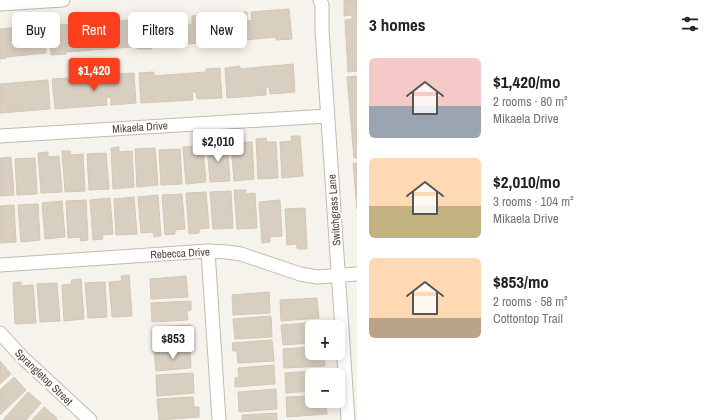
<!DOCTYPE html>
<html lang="en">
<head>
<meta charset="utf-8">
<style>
  :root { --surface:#fff; --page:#f2f2f2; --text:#202124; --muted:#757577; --accent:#fc3f1d }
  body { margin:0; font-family:"Archivo Narrow",sans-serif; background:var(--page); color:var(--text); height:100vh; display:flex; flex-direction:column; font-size:15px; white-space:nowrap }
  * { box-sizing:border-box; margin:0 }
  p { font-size:13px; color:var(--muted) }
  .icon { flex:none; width:22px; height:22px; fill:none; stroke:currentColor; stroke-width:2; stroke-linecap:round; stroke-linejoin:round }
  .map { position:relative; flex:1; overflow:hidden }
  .side { display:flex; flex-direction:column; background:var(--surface); width:356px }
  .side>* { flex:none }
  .top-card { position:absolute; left:12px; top:12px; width:285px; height:36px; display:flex; gap:8px }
  .controls { position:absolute; left:305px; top:320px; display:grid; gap:8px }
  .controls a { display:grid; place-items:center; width:40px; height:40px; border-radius:6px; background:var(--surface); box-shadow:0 2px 10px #0003; font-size:20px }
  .price { position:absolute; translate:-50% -34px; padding:0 9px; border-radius:4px; background:#fff; color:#222; font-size:13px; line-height:26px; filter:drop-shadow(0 1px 2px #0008) }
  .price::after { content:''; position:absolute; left:50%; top:24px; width:12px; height:9px; margin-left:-6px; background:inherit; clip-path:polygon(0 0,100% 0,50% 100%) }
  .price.on { background:var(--accent); color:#fff }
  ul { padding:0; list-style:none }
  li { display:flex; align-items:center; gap:12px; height:100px; padding:0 12px }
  li span { display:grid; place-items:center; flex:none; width:112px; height:80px; border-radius:6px; color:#555 }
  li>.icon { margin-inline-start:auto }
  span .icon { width:48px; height:48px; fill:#fffc; stroke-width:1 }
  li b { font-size:17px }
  h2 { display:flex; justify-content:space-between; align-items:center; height:48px; padding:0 12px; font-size:17px }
  .tag { padding:0 14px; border-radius:6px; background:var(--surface); box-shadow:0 2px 10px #0003; font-size:14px; line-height:36px }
  .tag.on { background:var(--accent); color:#fff }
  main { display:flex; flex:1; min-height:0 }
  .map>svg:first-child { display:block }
</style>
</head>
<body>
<main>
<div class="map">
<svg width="357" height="420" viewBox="0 0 357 420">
  <rect width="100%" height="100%" fill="#f6f3ec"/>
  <g fill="#d8cfc1" stroke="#d3c7b4">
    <polygon points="344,0 357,0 357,71 348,72 345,20 352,19 352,15 344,16"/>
    <polygon points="289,9 292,39 276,40 276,37 223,42 221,14 247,12 247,21 252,20 251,12"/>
    <polygon points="217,14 218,42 152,46 152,49 137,49 135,20 160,18 161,26 166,26 165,18 187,16 188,25 192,25 192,16"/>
    <polygon points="130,20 132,47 66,52 66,54 51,55 49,26 74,24 75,32 79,32 79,24"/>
    <polygon points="44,25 46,53 6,57 6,58 0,59 0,29"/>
    <polygon points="293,64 295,92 270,94 269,87 266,87 266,95 227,98 225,68 240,66 240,69"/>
    <polygon points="220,68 222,98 197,99 196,92 192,92 193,100 141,103 139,73 154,72 154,76 206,72 206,69"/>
    <polygon points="134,73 136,103 111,105 111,97 106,98 107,105 55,109 52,79 68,78 68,81 119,77 119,74"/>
    <polygon points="357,76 357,158 354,158 347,77"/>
    <polygon points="48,80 50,109 0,113 0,84"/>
    <polygon points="291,136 300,136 303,176 282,178 280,142 292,141"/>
    <polygon points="266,138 267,142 276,142 278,178 258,179 256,139"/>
    <polygon points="252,142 254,179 234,181 231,143"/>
    <polygon points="227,144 230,181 210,182 207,145"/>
    <polygon points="203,146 206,182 186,184 183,147"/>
    <polygon points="119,147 119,152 132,151 134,187 113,189 111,148"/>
    <polygon points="155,148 158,185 137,187 135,149"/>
    <polygon points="180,149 182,184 161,185 159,150"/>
    <polygon points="62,151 70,151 71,155 83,154 85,191 65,192"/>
    <polygon points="48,152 48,157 59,156 62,192 41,193 38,153"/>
    <polygon points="106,153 109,189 89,190 87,154"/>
    <polygon points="11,157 14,195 0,196 0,158"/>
    <polygon points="35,158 37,194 17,195 15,159"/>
    <polygon points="353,163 357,163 357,209"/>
    <polygon points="234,190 246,190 246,194 255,193 257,228 237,229"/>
    <polygon points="231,191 233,228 213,229 210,192"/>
    <polygon points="206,192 209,228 199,229 199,233 189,234 186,193"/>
    <polygon points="182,194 185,229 175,230 175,234 165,235 162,195"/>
    <polygon points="158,195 161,236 154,237 153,232 141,233 138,197"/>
    <polygon points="134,197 137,234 116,235 114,199"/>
    <polygon points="110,198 113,234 102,235 103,239 93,240 90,200"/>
    <polygon points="86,200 88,240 81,241 80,237 68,238 66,201"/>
    <polygon points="280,200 282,236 270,237 270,242 262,243 259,202"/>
    <polygon points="62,201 65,237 45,239 42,203"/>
    <polygon points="38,204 40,240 21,242 18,205"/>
    <polygon points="14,205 16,242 0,243 0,206"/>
    <polygon points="305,208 307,249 297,249 297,244 287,245 285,209"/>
    <polygon points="129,275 132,316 112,317 109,282 122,281 121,276"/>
    <polygon points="186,276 188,297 151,299 150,279"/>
    <polygon points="81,279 84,319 64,321 62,285 72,284 71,280"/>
    <polygon points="21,282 21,286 33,285 36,323 15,324 13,283"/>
    <polygon points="105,282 107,317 88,318 85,283"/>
    <polygon points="57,283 60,321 40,322 37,284"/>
    <polygon points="269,292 270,313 233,315 232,295"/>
    <polygon points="317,298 319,318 281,321 280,300"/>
    <polygon points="191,301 191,310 187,311 188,320 152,322 151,303"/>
    <polygon points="271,316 272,337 235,339 233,319"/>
    <polygon points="319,322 319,327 312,327 312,343 283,345 281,325"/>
    <polygon points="191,325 193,345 154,347 153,327"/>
    <polygon points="272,340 274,361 238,363 237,351 233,351 232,343"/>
    <polygon points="312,347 312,353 319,353 320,356 324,356 325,366 284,368 283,349"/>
    <polygon points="190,349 191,368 156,371 154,351"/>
    <polygon points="0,361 11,374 0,384"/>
    <polygon points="274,365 275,384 235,387 235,378 239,377 238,368"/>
    <polygon points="325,370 326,375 312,375 312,391 286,393 285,373"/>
    <polygon points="193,373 194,393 157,396 156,375"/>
    <polygon points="14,377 26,390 0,415 0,390"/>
    <polygon points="276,389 277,409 239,412 238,392"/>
    <polygon points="28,392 41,403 26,420 3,420"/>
    <polygon points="312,396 312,401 322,401 323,404 326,404 327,414 287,417 286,397"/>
    <polygon points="193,397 194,407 199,407 199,417 159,420 157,399"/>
    <polygon points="44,407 57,418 56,420 32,420"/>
    <polygon points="277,413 277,420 242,420 242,415"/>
  </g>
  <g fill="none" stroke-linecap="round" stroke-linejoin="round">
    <defs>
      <g id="street">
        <polyline points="320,0 322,5 322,30 348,420"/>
        <polyline points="0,4 63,0"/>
        <polyline points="0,136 327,116"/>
        <polyline points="208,251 219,420"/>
        <polyline points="0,265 208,251 227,252 241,254 300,274 317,277 357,274"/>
        <polyline points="0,333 22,357 90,420"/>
      </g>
    </defs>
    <use href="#street" stroke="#c2bbae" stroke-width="15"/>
    <use href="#street" stroke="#fff" stroke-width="13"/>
  </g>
  <g text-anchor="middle" stroke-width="4" stroke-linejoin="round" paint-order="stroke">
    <g font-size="11" fill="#4b4439" stroke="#fff">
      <text transform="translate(140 127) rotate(-4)" y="4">Mikaela Drive</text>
      <text transform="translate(334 210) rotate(-94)" y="4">Switchgrass Lane</text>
      <text transform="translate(180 253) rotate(-3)" y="4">Rebecca Drive</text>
      <text transform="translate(44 377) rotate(44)" y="4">Sprangletop Street</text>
    </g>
  </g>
</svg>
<div class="controls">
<a>+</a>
<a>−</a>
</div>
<b class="price on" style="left:94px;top:92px">$1,420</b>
<b class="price" style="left:218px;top:163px">$2,010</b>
<b class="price" style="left:173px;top:360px">$853</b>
<div class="top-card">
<a class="tag">Buy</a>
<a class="tag on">Rent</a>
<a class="tag">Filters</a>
<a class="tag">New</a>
</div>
</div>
<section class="side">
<h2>3 homes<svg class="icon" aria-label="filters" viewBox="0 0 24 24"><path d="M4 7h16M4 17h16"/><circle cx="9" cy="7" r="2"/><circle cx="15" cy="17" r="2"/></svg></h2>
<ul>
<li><span style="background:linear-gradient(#f6c9c9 60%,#9aa5b1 0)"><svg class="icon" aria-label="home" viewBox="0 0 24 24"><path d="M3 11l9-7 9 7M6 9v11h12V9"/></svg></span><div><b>$1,420/mo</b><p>2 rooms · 80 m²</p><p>Mikaela Drive</p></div></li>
<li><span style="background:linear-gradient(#ffd9b3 60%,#c2b280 0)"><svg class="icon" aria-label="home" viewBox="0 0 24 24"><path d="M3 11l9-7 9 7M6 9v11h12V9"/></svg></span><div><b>$2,010/mo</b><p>3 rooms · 104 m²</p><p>Mikaela Drive</p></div></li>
<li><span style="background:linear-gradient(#ffd9b3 75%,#b9a48a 0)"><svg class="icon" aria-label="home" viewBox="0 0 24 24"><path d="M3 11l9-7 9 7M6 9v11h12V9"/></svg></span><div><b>$853/mo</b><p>2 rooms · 58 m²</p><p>Cottontop Trail</p></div></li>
</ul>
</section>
</main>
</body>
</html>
